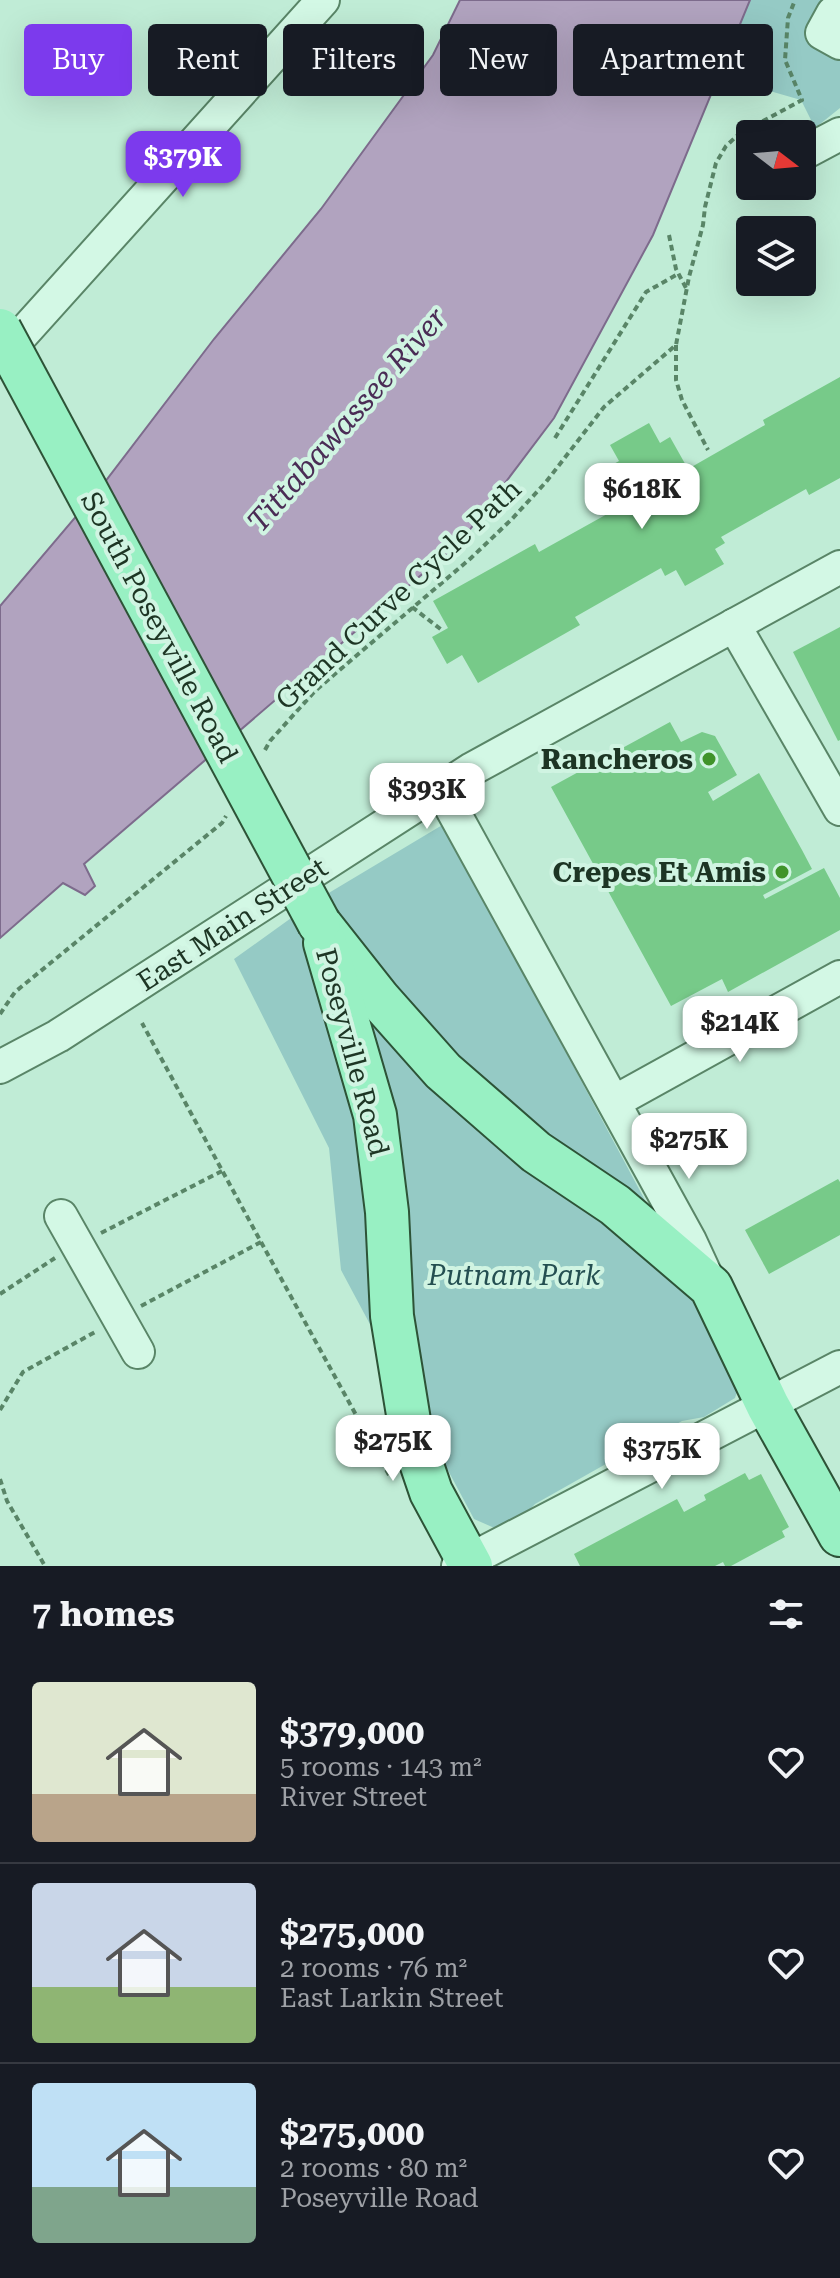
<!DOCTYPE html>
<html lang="en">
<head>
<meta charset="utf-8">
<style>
  :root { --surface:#171b24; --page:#20242c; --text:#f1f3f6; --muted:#9ea1a6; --line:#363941; --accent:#7c3aed }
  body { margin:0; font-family:"Roboto Serif",serif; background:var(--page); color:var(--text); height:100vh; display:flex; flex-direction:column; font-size:30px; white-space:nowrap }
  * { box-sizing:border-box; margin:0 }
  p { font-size:26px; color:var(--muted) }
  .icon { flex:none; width:44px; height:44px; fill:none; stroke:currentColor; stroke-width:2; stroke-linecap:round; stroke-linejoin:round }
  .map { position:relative; height:1566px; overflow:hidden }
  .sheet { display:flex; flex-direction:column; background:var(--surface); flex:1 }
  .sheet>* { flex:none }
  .banner { position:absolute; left:24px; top:24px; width:792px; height:72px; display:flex; gap:16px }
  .needle { width:52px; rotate:106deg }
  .tools { position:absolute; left:736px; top:120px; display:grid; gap:16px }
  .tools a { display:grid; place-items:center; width:80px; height:80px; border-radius:8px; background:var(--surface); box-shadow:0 8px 32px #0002; font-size:40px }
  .price { position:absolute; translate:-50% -68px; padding:0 18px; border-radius:16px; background:#fff; color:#222; font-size:26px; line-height:52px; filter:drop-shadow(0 2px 4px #0008) }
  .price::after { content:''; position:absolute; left:50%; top:48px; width:24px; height:18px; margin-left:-12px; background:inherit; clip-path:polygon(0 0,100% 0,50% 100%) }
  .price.selected { background:var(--accent); color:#fff }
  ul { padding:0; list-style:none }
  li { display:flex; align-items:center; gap:24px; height:200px; padding:0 32px }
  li+li { border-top:2px solid var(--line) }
  li span { display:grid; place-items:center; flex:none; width:224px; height:160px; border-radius:8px; color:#555 }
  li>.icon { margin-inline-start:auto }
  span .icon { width:96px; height:96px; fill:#fffc; stroke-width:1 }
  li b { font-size:34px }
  h2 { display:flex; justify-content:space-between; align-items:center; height:96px; padding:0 32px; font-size:34px }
  .pill { padding:0 28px; border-radius:8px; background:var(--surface); box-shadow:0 8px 32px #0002; font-size:28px; line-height:72px }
  .pill.selected { background:var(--accent); color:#fff }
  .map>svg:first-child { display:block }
</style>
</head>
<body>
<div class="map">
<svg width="840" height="1566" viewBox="0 0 840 1566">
  <rect width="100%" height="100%" fill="#c0ecd6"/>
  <g fill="#95cac5">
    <path d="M750,0h73c-17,31 -18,46 17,61v47l-25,20 -14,-28 -83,-24z"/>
    <polygon points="444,824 741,1380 735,1398 704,1417 682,1421 535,1504 522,1518 499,1530 474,1519 341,1270 329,1148 234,959 312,903"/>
  </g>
  <polygon fill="#b1a3bf" stroke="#7d6b8c" stroke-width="2" points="460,0 750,0 653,235 554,418 462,540 84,864 95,886 85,895 63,883 0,938 0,606 101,487 214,339 321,209 433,55"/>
  <g fill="#77ca89">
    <polygon points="840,377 840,478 809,495 806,489 721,537 725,543 715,549 724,564 685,586 676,570 665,576 661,568 575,617 580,625 478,683 462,655 447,664 432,637 448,628 433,601 535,544 539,552 609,513 589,478 619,461 610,445 649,423 660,443 670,437 688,469 765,425 763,420"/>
    <polygon points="840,627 840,740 838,741 793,652"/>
    <polygon points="670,722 681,742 702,732 715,736 737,775 708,792 713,801 759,773 802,850 812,869 763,895 765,899 824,868 840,898 840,930 728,992 722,979 671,1006 551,787"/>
    <polygon points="838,1179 840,1182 840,1235 769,1274 745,1230"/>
    <polygon points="745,1473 749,1480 761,1474 789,1527 782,1531 785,1537 731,1566 725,1566 723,1562 715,1566 580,1566 574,1554 677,1499 684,1512 706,1500 704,1495"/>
  </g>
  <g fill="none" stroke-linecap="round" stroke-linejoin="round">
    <defs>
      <g id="minor">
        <polyline points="833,13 822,33 840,43"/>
        <polyline points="802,154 840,134"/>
        <polyline points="0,359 323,0"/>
        <polyline points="734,625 840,809"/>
        <polyline points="441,789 690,1241 709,1282"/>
        <polyline points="0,1067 58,1036 472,769 840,567"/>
        <polyline points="614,1102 840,977"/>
        <polyline points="61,1216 138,1352"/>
        <polyline points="458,1566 840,1367"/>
      </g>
      <g id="major">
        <polyline points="319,923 379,999 443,1071 536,1152 615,1205 711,1287 768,1406 840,1535"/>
        <polyline points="325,943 375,1115 387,1212 392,1316 411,1433 431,1492 471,1566"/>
      </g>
    </defs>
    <use href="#minor" stroke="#598567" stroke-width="36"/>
    <use href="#major" stroke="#2d5337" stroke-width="46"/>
    <g stroke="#598567" stroke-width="4" stroke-dasharray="6 4" stroke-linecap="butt">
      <polyline points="669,235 676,269 686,288"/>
      <polyline points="676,345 676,380 682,400 708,450"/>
      <polyline points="555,438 646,292 678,274"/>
      <polyline points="412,607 443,631"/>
      <polyline points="265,750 270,741 315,691 471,558 512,519 546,482 604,407 676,345 689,277 703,225 705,207 716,163 726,146 739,134 802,100 785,60 788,18 795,0"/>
      <polyline points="0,1014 15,992 222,823 226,816"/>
      <polyline points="101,1233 222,1171"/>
      <polyline points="261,1242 389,1475"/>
      <polyline points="0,1294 55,1258"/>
      <polyline points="141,1306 261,1242 142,1023"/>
      <polyline points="0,1410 23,1372 95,1332"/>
      <polyline points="0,1479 7,1501 45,1566"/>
    </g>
    <use href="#minor" stroke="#d3f8e5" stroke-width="32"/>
    <use href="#major" stroke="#98f0c3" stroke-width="42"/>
    <defs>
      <polyline id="major-bridge" points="0,330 319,923"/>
    </defs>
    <use href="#major-bridge" stroke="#2d5337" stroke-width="46" stroke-linecap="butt"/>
    <use href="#major-bridge" stroke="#98f0c3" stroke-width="42"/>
  </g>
  <g fill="#40932a" stroke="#d0f4e2" stroke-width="3">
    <circle cx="709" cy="759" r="8"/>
    <circle cx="782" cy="872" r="8"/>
  </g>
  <g text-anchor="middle" stroke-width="8" stroke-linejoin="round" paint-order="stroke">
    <g font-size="28" fill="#1d3524" stroke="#d0f4e2">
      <text transform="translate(398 594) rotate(-43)" y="10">Grand Curve Cycle Path</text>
      <text transform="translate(160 627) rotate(62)" y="10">South Poseyville Road</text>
      <text transform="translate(232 924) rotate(-33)" y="10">East Main Street</text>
      <text transform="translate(353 1052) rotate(75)" y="10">Poseyville Road</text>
    </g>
    <g font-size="28" font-weight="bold" fill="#1d3524" stroke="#d0f4e2" text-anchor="end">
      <text x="693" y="769">Rancheros</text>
      <text x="766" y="882">Crepes Et Amis</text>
    </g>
    <g font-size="28" font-style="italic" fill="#244f51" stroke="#d0f4e2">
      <text x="514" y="1285">Putnam Park</text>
    </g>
    <g font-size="30" font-style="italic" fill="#4a2c55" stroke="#d0f4e2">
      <text transform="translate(347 420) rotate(-49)" y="10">Tittabawassee River</text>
    </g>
  </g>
</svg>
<div class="tools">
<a><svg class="needle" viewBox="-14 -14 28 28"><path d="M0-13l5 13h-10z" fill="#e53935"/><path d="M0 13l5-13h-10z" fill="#9ea1a6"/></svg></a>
<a><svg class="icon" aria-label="layers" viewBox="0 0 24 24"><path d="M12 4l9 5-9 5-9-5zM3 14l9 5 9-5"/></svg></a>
</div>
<b class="price selected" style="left:183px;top:199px">$379K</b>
<b class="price" style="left:642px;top:531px">$618K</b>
<b class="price" style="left:427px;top:831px">$393K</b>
<b class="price" style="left:740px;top:1064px">$214K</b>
<b class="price" style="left:689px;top:1181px">$275K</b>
<b class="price" style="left:393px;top:1483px">$275K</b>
<b class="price" style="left:662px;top:1491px">$375K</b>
<div class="banner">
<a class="pill selected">Buy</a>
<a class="pill">Rent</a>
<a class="pill">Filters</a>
<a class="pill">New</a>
<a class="pill">Apartment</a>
</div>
</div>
<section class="sheet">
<h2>7 homes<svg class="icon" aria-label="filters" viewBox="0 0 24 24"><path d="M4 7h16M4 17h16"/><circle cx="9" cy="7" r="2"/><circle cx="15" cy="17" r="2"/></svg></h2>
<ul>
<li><span style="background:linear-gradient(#dfe7d0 70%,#b9a48a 0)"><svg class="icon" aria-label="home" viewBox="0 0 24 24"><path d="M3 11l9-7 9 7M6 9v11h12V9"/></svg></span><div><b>$379,000</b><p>5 rooms · 143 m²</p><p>River Street</p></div><svg class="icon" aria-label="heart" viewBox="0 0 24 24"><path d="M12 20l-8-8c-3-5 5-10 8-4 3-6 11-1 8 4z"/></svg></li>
<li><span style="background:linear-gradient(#c9d6e8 65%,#8fb573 0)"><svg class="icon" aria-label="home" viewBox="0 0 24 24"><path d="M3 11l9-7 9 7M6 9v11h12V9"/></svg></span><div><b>$275,000</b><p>2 rooms · 76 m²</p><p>East Larkin Street</p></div><svg class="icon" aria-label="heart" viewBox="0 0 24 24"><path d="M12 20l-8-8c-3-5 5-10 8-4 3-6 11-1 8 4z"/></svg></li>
<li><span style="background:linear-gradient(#bfe0f5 65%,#7fa58c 0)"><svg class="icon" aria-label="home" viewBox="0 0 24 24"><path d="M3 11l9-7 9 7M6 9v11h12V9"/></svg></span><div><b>$275,000</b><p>2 rooms · 80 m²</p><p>Poseyville Road</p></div><svg class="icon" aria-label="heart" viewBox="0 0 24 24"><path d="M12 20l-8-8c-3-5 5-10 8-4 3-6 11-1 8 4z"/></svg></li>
</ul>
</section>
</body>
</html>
